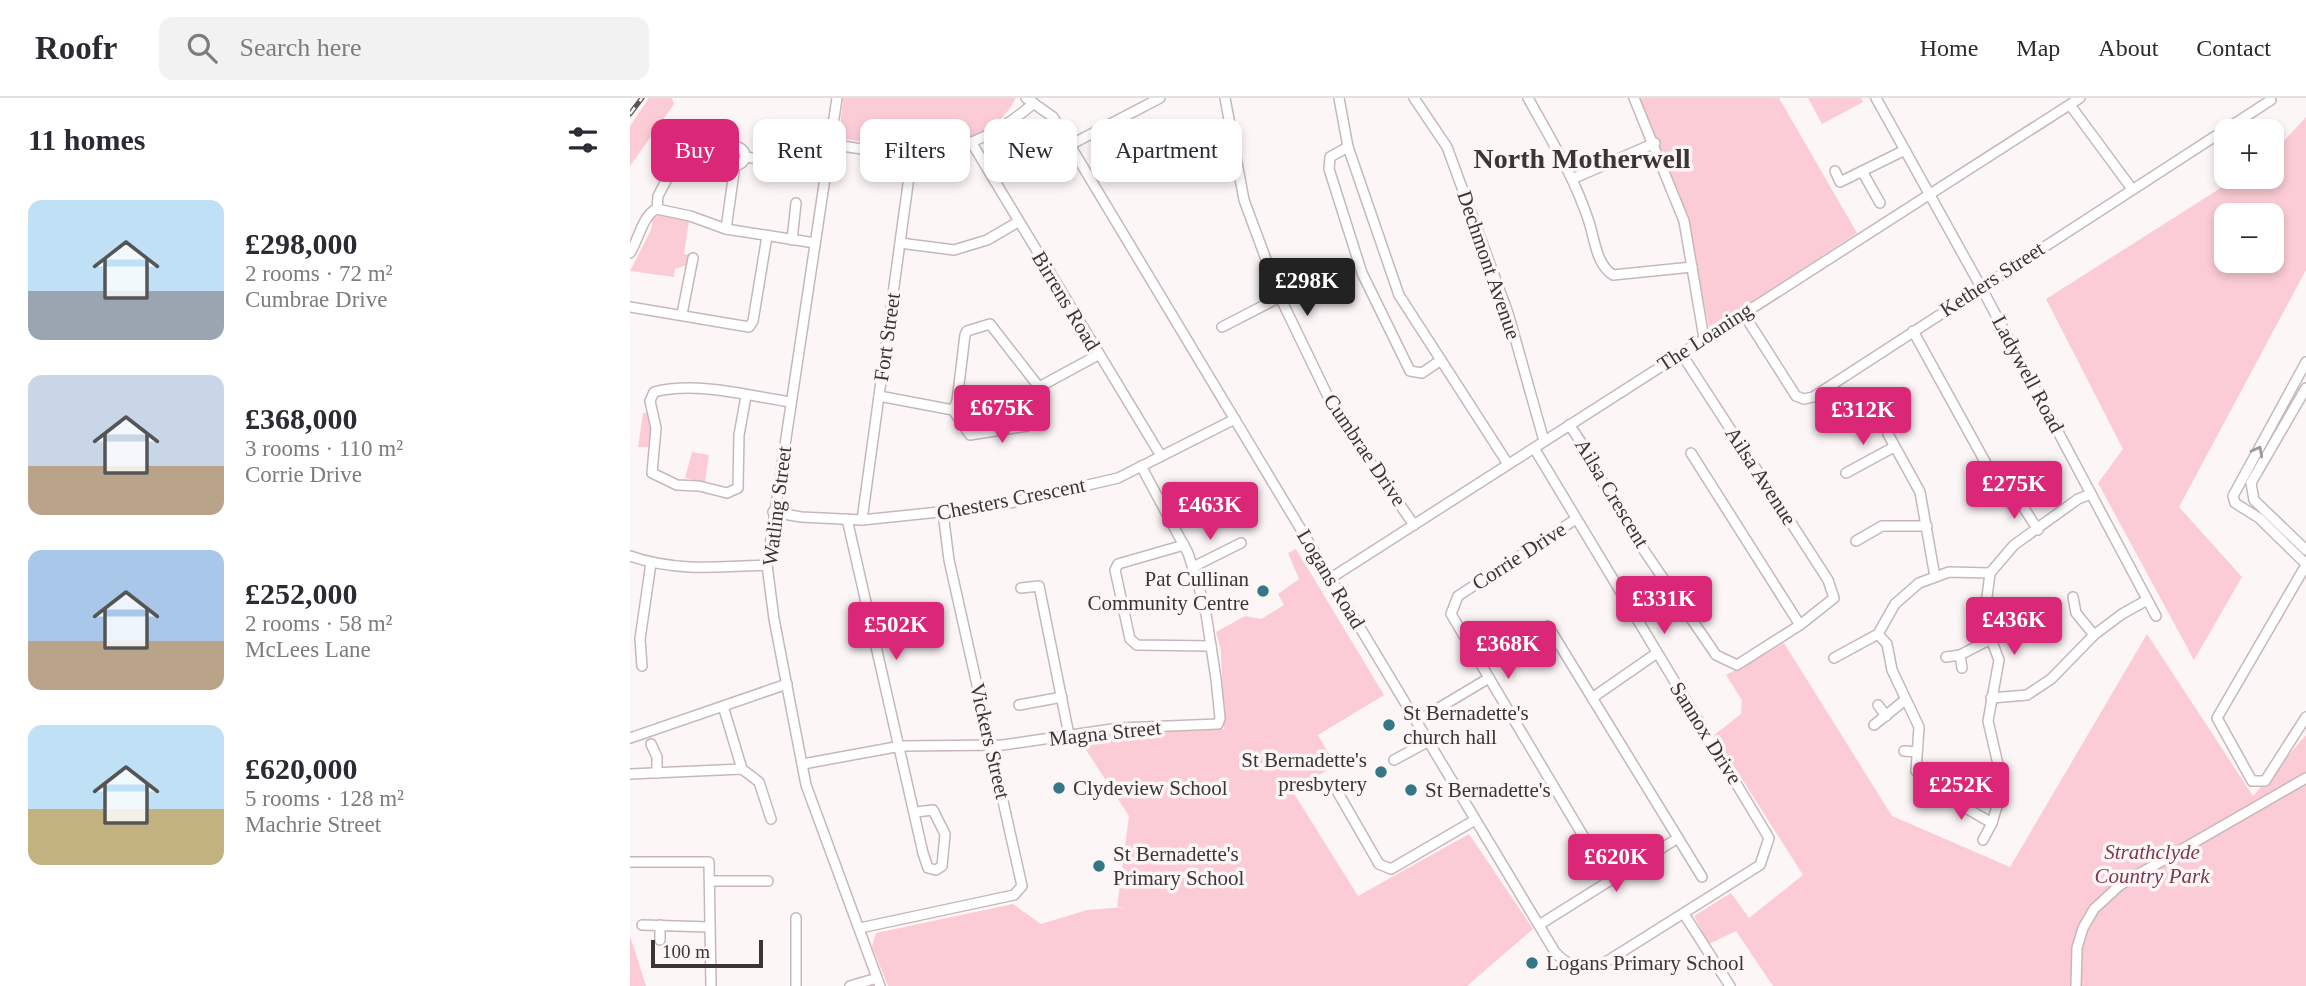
<!DOCTYPE html>
<html lang="en">
<head>
<meta charset="utf-8">
<style>
  :root { --surface:#fff; --page:#f2f2f3; --text:#2b2b33; --muted:#7c7c81; --line:#e1e1e2; --accent:#db2777 }
  body { margin:0; font-family:"Times New Roman",serif; background:var(--page); color:var(--text); height:100vh; display:flex; flex-direction:column; font-size:26px; white-space:nowrap }
  * { box-sizing:border-box; margin:0 }
  p { font-size:23px; color:var(--muted) }
  .icon { flex:none; width:38px; height:38px; fill:none; stroke:currentColor; stroke-width:2; stroke-linecap:round; stroke-linejoin:round }
  .map { position:relative; flex:1; overflow:hidden }
  .drawer { display:flex; flex-direction:column; background:var(--surface); width:630px }
  .drawer>* { flex:none }
  .hud { position:absolute; left:21px; top:21px; width:665px; height:63px; display:flex; gap:14px }
  .tools { position:absolute; left:1584px; top:21px; display:grid; gap:14px }
  .tools a { display:grid; place-items:center; width:70px; height:70px; border-radius:14px; background:var(--surface); box-shadow:0 4px 10px #0003; font-size:35px }
  .scale { position:absolute; left:21px; bottom:18px; width:112px; box-sizing:border-box; padding-left:7px; border:4px solid #3c3536; border-top:0; font-size:19px; line-height:24px; white-space:nowrap; color:#3c3536; -webkit-text-stroke:5px #fdf6f7; paint-order:stroke }
  .price { position:absolute; translate:-50% -60px; padding:0 16px; border-radius:7px; background:var(--accent); color:#fff; font-size:23px; line-height:46px; filter:drop-shadow(0 2px 4px #0008) }
  .price::after { content:''; position:absolute; left:50%; top:42px; width:21px; height:16px; margin-left:-10px; background:inherit; clip-path:polygon(0 0,100% 0,50% 100%) }
  .price.current { background:#222; color:#fff }
  ul { padding:0; list-style:none }
  li { display:flex; align-items:center; gap:21px; height:175px; padding:0 28px }
  li span { display:grid; place-items:center; flex:none; width:196px; height:140px; border-radius:14px; color:#555 }
  li>.icon { margin-inline-start:auto }
  span .icon { width:84px; height:84px; fill:#fffc; stroke-width:1 }
  li b { font-size:30px }
  h2 { display:flex; justify-content:space-between; align-items:center; height:84px; padding:0 28px; font-size:30px }
  .tag { padding:0 24px; border-radius:14px; background:var(--surface); box-shadow:0 4px 10px #0003; font-size:24px; line-height:63px }
  .tag.current { background:var(--accent); color:#fff }
  header { display:flex; align-items:center; gap:42px; box-sizing:border-box; height:98px; padding:0 35px; background:var(--surface); border-bottom:2px solid var(--line) }
  header strong { font-size:33px }
  nav { display:flex; gap:38px; margin-inline-start:auto; font-size:24px }
  .search { width:490px; height:63px; background:var(--page); display:flex; align-items:center; gap:18px; box-sizing:border-box; padding:0 24px; border-radius:14px; color:var(--muted); font-size:26px }
  main { display:flex; flex:1; min-height:0 }
  .map>svg:first-child { display:block }
</style>
</head>
<body>
<header>
<strong>Roofr</strong>
<div class="search"><svg class="icon" aria-label="search" viewBox="0 0 24 24"><circle cx="10" cy="10" r="6"/><path d="M15 15l6 6"/></svg>Search here</div>
<nav><a>Home</a><a>Map</a><a>About</a><a>Contact</a></nav>
</header>
<main>
<section class="drawer">
<h2>11 homes<svg class="icon" aria-label="filters" viewBox="0 0 24 24"><path d="M4 7h16M4 17h16"/><circle cx="9" cy="7" r="2"/><circle cx="15" cy="17" r="2"/></svg></h2>
<ul>
<li><span style="background:linear-gradient(#bfe0f5 65%,#9aa5b1 0)"><svg class="icon" aria-label="home" viewBox="0 0 24 24"><path d="M3 11l9-7 9 7M6 9v11h12V9"/></svg></span><div><b>£298,000</b><p>2 rooms · 72 m²</p><p>Cumbrae Drive</p></div></li>
<li><span style="background:linear-gradient(#c9d6e8 65%,#b9a48a 0)"><svg class="icon" aria-label="home" viewBox="0 0 24 24"><path d="M3 11l9-7 9 7M6 9v11h12V9"/></svg></span><div><b>£368,000</b><p>3 rooms · 110 m²</p><p>Corrie Drive</p></div></li>
<li><span style="background:linear-gradient(#a9c7e8 65%,#b9a48a 0)"><svg class="icon" aria-label="home" viewBox="0 0 24 24"><path d="M3 11l9-7 9 7M6 9v11h12V9"/></svg></span><div><b>£252,000</b><p>2 rooms · 58 m²</p><p>McLees Lane</p></div></li>
<li><span style="background:linear-gradient(#bfe0f5 60%,#c2b280 0)"><svg class="icon" aria-label="home" viewBox="0 0 24 24"><path d="M3 11l9-7 9 7M6 9v11h12V9"/></svg></span><div><b>£620,000</b><p>5 rooms · 128 m²</p><p>Machrie Street</p></div></li>
</ul>
</section>
<div class="map">
<svg width="1676" height="888" viewBox="0 0 1676 888">
  <rect width="100%" height="100%" fill="#fdf6f7"/>
  <g fill="#fbccd5" fill-rule="evenodd">
    <polygon points="19,0 42,0 44,6 0,68 0,28"/>
    <path d="M213,0h173c-31,62 -121,49 -177,40z"/>
    <polygon points="1008,0 1149,0 1227,135 1085,229 1079,229 1064,154"/>
    <polygon points="1178,0 1231,0 1233,4 1192,26"/>
    <path d="M1676,19v153l-127,237 63,70 -48,83 -96,-177 25,-34 -77,-150 192,-122h34v-23zM1596,117h46v46h-46z"/>
    <polygon points="32,116 59,123 54,156 59,157 57,167 45,171 44,179 0,173 21,132 23,120"/>
    <polygon points="13,315 17,315 21,333 20,349 8,349"/>
    <polygon points="62,354 79,357 75,384 55,380"/>
    <polygon points="666,451 754,597 688,637 705,667 663,694 728,798 839,736 903,831 837,888 258,888 242,848 246,835 383,806 411,826 457,812 496,809 487,809 499,718 449,641 490,633 594,631 591,552 586,534 615,518 631,521 654,507 648,496 669,481 658,455"/>
    <polygon points="1517,536 1623,698 1676,637 1676,888 1143,888 1106,833 1079,846 1064,818 1101,795 1119,820 1173,777 1084,637 1111,616 1112,602 1096,577 1154,545 1262,718 1380,769"/>
    <polygon points="0,838 16,888 0,888"/>
  </g>
  <g fill="none" stroke-linecap="round" stroke-linejoin="round">
    <defs>
      <g id="minor">
        <polyline points="207,0 137,467 144,521 176,687 250,888"/>
        <path d="M396,0l27,19 502,835c15,18 34,18 54,8l151,-95 9,-27 -235,-390"/>
        <polyline points="595,0 614,102 650,199 705,313 784,427"/>
        <polyline points="709,0 718,49 769,197 878,366"/>
        <polyline points="784,0 817,49 878,215 914,343"/>
        <path d="M898,0c22,40 47,80 61,124 6,18 7,42 24,53l79,-8"/>
        <polyline points="1004,0 1054,123 1074,240"/>
        <polyline points="1246,0 1351,189 1526,518"/>
        <polyline points="1440,7 1502,91"/>
        <path d="M200,46c83,14 136,18 204,-41"/>
        <polyline points="343,47 531,358"/>
        <polyline points="440,47 530,0"/>
        <circle cx="106" cy="58" r="9"/>
        <polyline points="51,49 97,57"/>
        <polyline points="718,49 700,59 699,71 732,175 780,273 792,275 811,262"/>
        <polyline points="116,59 180,69"/>
        <polyline points="60,70 62,53"/>
        <polyline points="1205,73 1210,84 1275,52"/>
        <polyline points="1232,73 1250,105"/>
        <polyline points="942,81 1025,45"/>
        <polyline points="27,111 60,118 96,131 185,145"/>
        <polyline points="96,131 105,67"/>
        <polyline points="162,142 166,105"/>
        <polyline points="270,145 324,152 357,142 388,124"/>
        <path d="M0,155c8,-12 13,-39 27,-44l1,-13 10,-19"/>
        <polyline points="0,209 119,229 123,223 137,138"/>
        <polyline points="1113,215 1166,298 1174,301 1183,299 1641,2"/>
        <polyline points="52,216 63,160"/>
        <polyline points="592,229 650,199 703,178"/>
        <polyline points="1283,233 1358,369"/>
        <polyline points="1676,264 1603,398 1605,405 1629,420 1676,466"/>
        <polyline points="1676,290 1621,385 1624,402 1676,452"/>
        <path d="M116,298l-7,39 -1,53 -11,5 -28,-7 -22,-1 -25,-12 4,-45 -6,-27 4,-9c43,-11 94,4 137,10"/>
        <polyline points="249,298 323,312 340,337 397,328 409,289 468,257"/>
        <polyline points="323,312 327,303 335,237 337,233 360,226 409,289"/>
        <path d="M939,327c22,28 34,62 53,92 30,47 63,92 94,138l21,10 63,-40 34,-27 -6,-18 -147,-227"/>
        <polyline points="1258,336 1290,394 1305,479"/>
        <polyline points="1061,355 1170,527"/>
        <polyline points="1216,375 1264,349"/>
        <polyline points="1375,397 1392,407 1408,432"/>
        <polyline points="143,414 171,419 232,422 367,408 488,380 605,321"/>
        <polyline points="217,421 293,755 298,770 306,772 312,768 315,736 303,712 286,714"/>
        <polyline points="946,421 828,498 821,516 980,783"/>
        <polyline points="232,422 282,57"/>
        <polyline points="1226,443 1252,428 1297,428"/>
        <polyline points="554,447 488,466 485,472 500,541 507,547 581,548"/>
        <path d="M0,458c45,16 91,11 137,9"/>
        <polyline points="1676,467 1587,620 1622,683 1635,683 1676,619"/>
        <polyline points="563,469 611,445"/>
        <polyline points="701,480 1450,0"/>
        <polyline points="391,490 409,488 439,637"/>
        <polyline points="1443,499 1446,515 1464,537"/>
        <polyline points="918,528 1072,779"/>
        <polyline points="1248,536 1257,546 1262,572 1289,629 1286,673"/>
        <polyline points="1330,557 1332,570"/>
        <polyline points="1316,559 1330,557 1361,541"/>
        <polyline points="1204,560 1248,536 1265,506 1289,485 1319,474 1360,475"/>
        <polyline points="12,568 10,541 21,465"/>
        <polyline points="962,600 1027,555"/>
        <polyline points="1361,600 1397,597 1421,581 1464,537 1492,516 1517,502"/>
        <polyline points="389,607 432,599"/>
        <polyline points="1248,607 1256,618"/>
        <polyline points="93,608 112,671"/>
        <polyline points="787,623 859,580"/>
        <polyline points="1244,627 1275,602"/>
        <polyline points="0,640 157,586"/>
        <polyline points="21,646 27,659 27,675"/>
        <polyline points="1274,653 1287,654"/>
        <polyline points="764,662 799,643"/>
        <polyline points="173,666 271,648 373,647 489,630 588,626 590,620 586,581 575,509 558,455 511,368"/>
        <polyline points="0,676 112,671 129,684 141,721"/>
        <polyline points="707,693 749,766 761,771 845,722"/>
        <polyline points="1315,698 1362,725"/>
        <polyline points="1353,742 1362,725 1373,688 1358,623 1369,562 1361,541 1357,499 1360,475 1384,447 1448,401 1461,396"/>
        <polyline points="0,764 79,764 81,888"/>
        <polyline points="80,783 138,783"/>
        <polyline points="1054,816 1100,888"/>
        <polyline points="12,827 80,829"/>
        <polyline points="909,827 1048,740"/>
        <polyline points="230,830 384,797 392,788 319,462 313,415"/>
        <polyline points="30,842 30,827"/>
        <polyline points="166,888 166,820"/>
        <polyline points="220,888 247,880"/>
        <polyline points="1446,888 1447,850 1453,830 1464,811 1490,787 1676,680"/>
      </g>
    </defs>
    <use href="#minor" stroke="#c7b7ba" stroke-width="12"/>
    <use href="#minor" stroke="#fff" stroke-width="9"/>
    <defs>
      <polyline id="rail" points="0,16 12,0"/>
    </defs>
    <use href="#rail" stroke="#5c5556" stroke-width="5"/>
    <use href="#rail" stroke="#fdf6f7" stroke-width="2.5" stroke-dasharray="8" stroke-linecap="butt"/>
  </g>
  <defs><path id="oneway-chevron" d="M-2-3.5L2.5 0L-2 3.5" fill="none" stroke-width="1.6" stroke-linecap="round" stroke-linejoin="round" transform="scale(1.75)"/></defs>
  <use stroke="#9e9a9a" href="#oneway-chevron" transform="translate(1628 353) rotate(-62)"/>
  <g fill="#347887" stroke="#fdf6f7" stroke-width="2.5">
    <circle cx="633" cy="493" r="7"/>
    <circle cx="759" cy="627" r="7"/>
    <circle cx="751" cy="674" r="7"/>
    <circle cx="429" cy="690" r="7"/>
    <circle cx="781" cy="692" r="7"/>
    <circle cx="469" cy="768" r="7"/>
    <circle cx="902" cy="865" r="7"/>
  </g>
  <g text-anchor="middle" stroke-width="7" stroke-linejoin="round" paint-order="stroke">
    <g font-size="21" fill="#3c3536" stroke="#fdf6f7">
      <text transform="translate(859 167) rotate(71)" y="7">Dechmont Avenue</text>
      <text transform="translate(1362 181) rotate(-33)" y="7">Kethers Street</text>
      <text transform="translate(436 203) rotate(59)" y="7">Birrens Road</text>
      <text transform="translate(257 239) rotate(-82)" y="7">Fort Street</text>
      <text transform="translate(1075 239) rotate(-33)" y="7">The Loaning</text>
      <text transform="translate(1398 276) rotate(62)" y="7">Ladywell Road</text>
      <text transform="translate(735 352) rotate(56)" y="7">Cumbrae Drive</text>
      <text transform="translate(1131 378) rotate(57)" y="7">Ailsa Avenue</text>
      <text transform="translate(982 395) rotate(59)" y="7">Ailsa Crescent</text>
      <text transform="translate(381 401) rotate(-11)" y="7">Chesters Crescent</text>
      <text transform="translate(147 408) rotate(-83)" y="7">Watling Street</text>
      <text transform="translate(889 458) rotate(-33)" y="7">Corrie Drive</text>
      <text transform="translate(701 481) rotate(59)" y="7">Logans Road</text>
      <text transform="translate(475 635) rotate(-6)" y="7">Magna Street</text>
      <text transform="translate(1076 635) rotate(58)" y="7">Sannox Drive</text>
      <text transform="translate(360 643) rotate(77)" y="7">Vickers Street</text>
    </g>
    <g font-size="21" fill="#3c3536" stroke="#fdf6f7" text-anchor="start">
      <text x="619" y="488" text-anchor="end">Pat Cullinan<tspan x="619" dy="24">Community Centre</tspan></text>
      <text x="773" y="622">St Bernadette's<tspan x="773" dy="24">church hall</tspan></text>
      <text x="737" y="669" text-anchor="end">St Bernadette's<tspan x="737" dy="24">presbytery</tspan></text>
      <text x="443" y="697">Clydeview School</text>
      <text x="795" y="699">St Bernadette's</text>
      <text x="483" y="763">St Bernadette's<tspan x="483" dy="24">Primary School</tspan></text>
      <text x="916" y="872">Logans Primary School</text>
    </g>
    <g font-size="21" font-style="italic" fill="#7f374b" stroke="#fdf6f7">
      <text x="1522" y="761">Strathclyde<tspan x="1522" dy="24">Country Park</tspan></text>
    </g>
    <g font-size="28" font-weight="bold" fill="#3c3536" stroke="#fdf6f7">
      <text x="952" y="70">North Motherwell</text>
    </g>
  </g>
</svg>
<div class="tools">
<a>+</a>
<a>−</a>
</div>
<div class="scale">100 m</div>
<b class="price current" style="left:677px;top:220px">£298K</b>
<b class="price" style="left:372px;top:347px">£675K</b>
<b class="price" style="left:1233px;top:349px">£312K</b>
<b class="price" style="left:1384px;top:423px">£275K</b>
<b class="price" style="left:580px;top:444px">£463K</b>
<b class="price" style="left:1034px;top:538px">£331K</b>
<b class="price" style="left:1384px;top:559px">£436K</b>
<b class="price" style="left:266px;top:564px">£502K</b>
<b class="price" style="left:878px;top:583px">£368K</b>
<b class="price" style="left:1331px;top:724px">£252K</b>
<b class="price" style="left:986px;top:796px">£620K</b>
<div class="hud">
<a class="tag current">Buy</a>
<a class="tag">Rent</a>
<a class="tag">Filters</a>
<a class="tag">New</a>
<a class="tag">Apartment</a>
</div>
</div>
</main>
</body>
</html>
